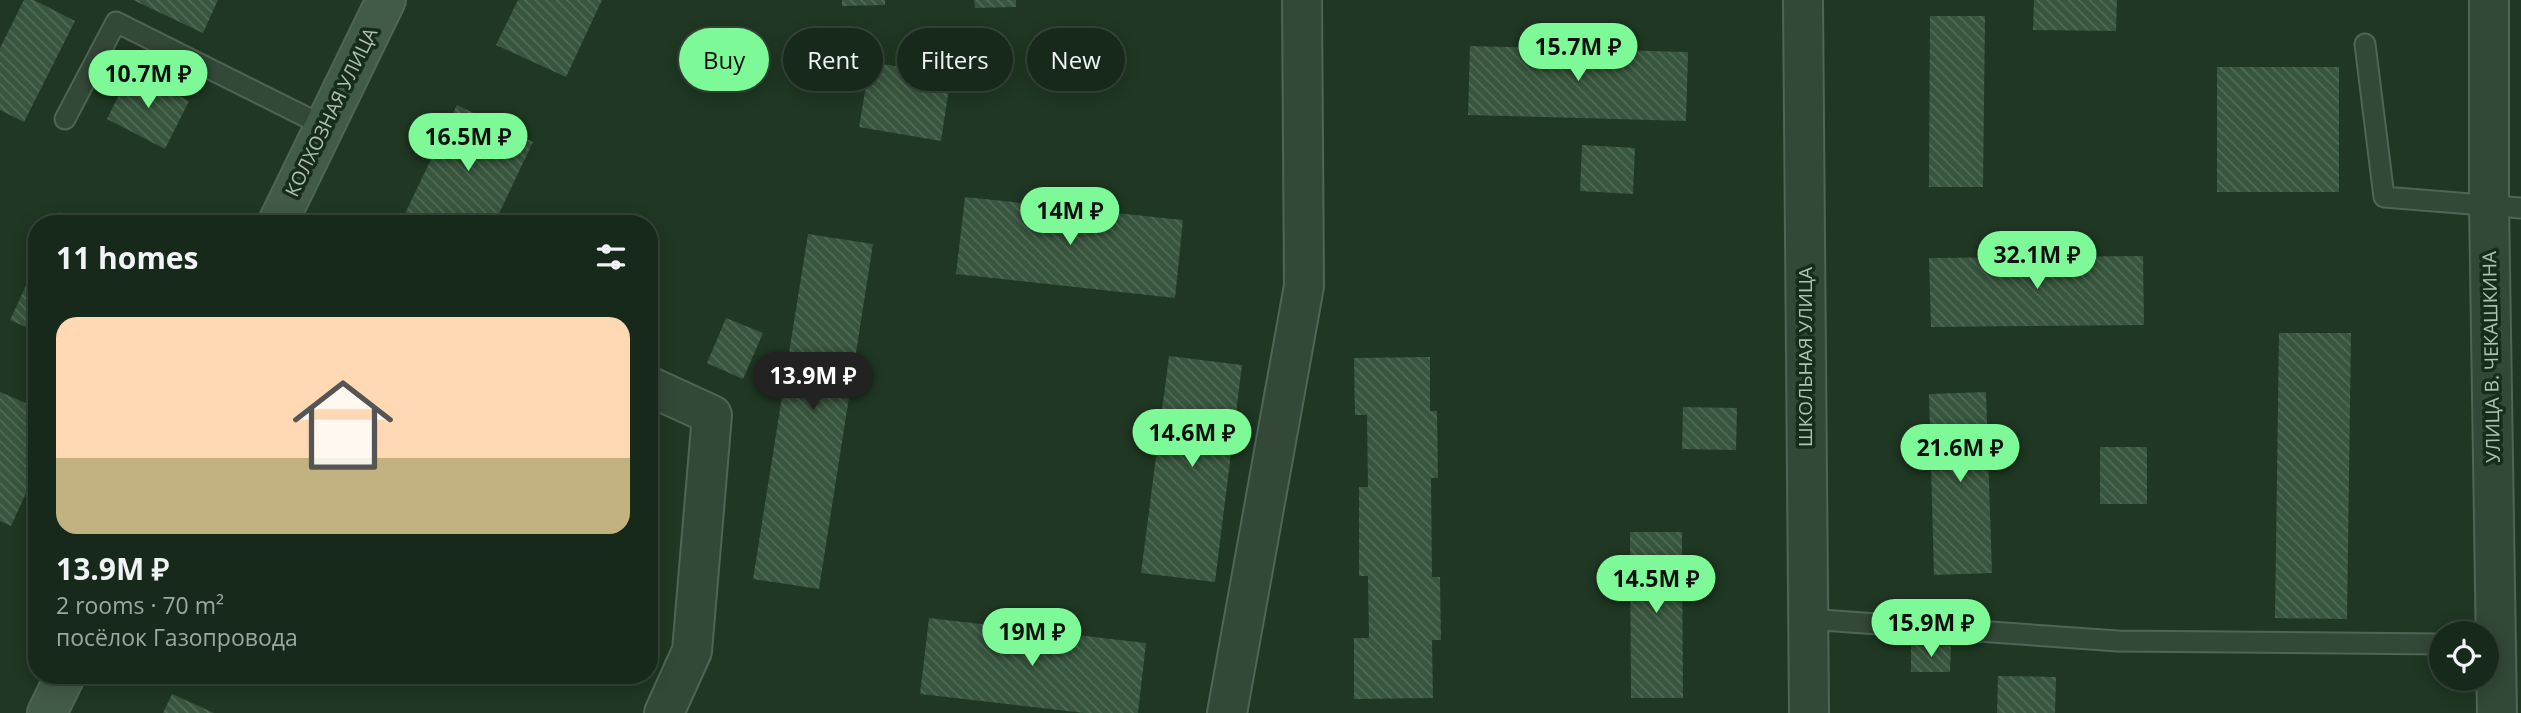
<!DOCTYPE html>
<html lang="en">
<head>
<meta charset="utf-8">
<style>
  :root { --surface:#17291a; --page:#243527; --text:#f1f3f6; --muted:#9ea6a2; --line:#364539; --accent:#7df997 }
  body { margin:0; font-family:"Open Sans",sans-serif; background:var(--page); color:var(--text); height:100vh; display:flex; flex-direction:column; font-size:26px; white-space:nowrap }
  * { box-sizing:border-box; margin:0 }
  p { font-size:23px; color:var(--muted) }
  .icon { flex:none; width:38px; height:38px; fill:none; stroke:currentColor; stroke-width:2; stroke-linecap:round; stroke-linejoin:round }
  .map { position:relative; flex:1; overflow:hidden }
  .drawer { position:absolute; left:28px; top:215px; width:630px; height:469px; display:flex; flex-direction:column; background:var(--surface); border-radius:28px; box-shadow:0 4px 18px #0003,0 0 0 2px var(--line) }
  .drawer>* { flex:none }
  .banner { position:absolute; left:679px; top:28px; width:665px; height:63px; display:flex; gap:14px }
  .tools { position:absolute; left:2429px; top:621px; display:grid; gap:14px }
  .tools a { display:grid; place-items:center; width:70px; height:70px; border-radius:50%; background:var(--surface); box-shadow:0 4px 18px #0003,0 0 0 2px var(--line); font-size:35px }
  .price { position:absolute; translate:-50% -60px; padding:0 16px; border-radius:24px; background:var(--accent); color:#111; font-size:23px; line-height:46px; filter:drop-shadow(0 2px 4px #0008) }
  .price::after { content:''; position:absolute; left:50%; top:42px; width:21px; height:16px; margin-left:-10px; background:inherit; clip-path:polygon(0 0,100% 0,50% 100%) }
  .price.selected { background:#222; color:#fff }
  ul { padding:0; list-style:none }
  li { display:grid; align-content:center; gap:14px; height:371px; padding:0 28px }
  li+li { border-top:2px solid var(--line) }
  li span { display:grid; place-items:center; height:217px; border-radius:21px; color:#555 }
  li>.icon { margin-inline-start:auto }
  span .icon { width:126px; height:126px; fill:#fffc; stroke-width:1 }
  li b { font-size:30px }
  h2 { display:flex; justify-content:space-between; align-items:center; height:84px; padding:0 28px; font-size:30px }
  .pill { padding:0 24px; border-radius:32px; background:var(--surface); box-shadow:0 4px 18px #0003,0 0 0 2px var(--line); font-size:24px; line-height:63px }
  .pill.selected { background:var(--accent); color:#111 }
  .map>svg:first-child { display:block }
</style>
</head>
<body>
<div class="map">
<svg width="2521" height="713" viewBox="0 0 2521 713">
  <defs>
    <pattern id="building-back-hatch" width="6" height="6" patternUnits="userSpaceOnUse" patternTransform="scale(1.75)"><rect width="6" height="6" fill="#38553d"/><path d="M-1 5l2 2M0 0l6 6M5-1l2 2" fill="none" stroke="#526c57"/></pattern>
  </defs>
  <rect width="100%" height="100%" fill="#1f3723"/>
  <g fill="url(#building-back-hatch)">
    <polygon points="24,0 34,0 75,21 24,122 0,110 0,48"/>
    <polygon points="133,0 218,0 203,33"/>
    <polygon points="518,0 602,0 566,77 496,45"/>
    <polygon points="842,0 885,0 885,5 842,6"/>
    <polygon points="974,0 1016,0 1016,7 975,8"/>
    <polygon points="2034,0 2117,0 2116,31 2033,30"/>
    <polygon points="1930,16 1985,16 1983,187 1929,187"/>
    <polygon points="1470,46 1688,52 1686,121 1468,115"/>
    <polygon points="870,62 951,75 941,141 859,127"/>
    <rect x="2217" y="67" width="122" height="125"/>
    <polygon points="131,71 189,101 165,149 107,119"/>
    <polygon points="457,105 533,142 494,224 400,224"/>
    <polygon points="1582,145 1635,148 1633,194 1580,191"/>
    <polygon points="965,197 1183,220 1175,298 956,274"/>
    <polygon points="60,212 85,224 54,224"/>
    <polygon points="808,234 873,244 819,589 753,579"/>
    <polygon points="2143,256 2144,325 1931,327 1929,258"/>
    <polygon points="37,262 37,332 10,320"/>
    <polygon points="726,318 763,333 743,379 707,363"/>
    <polygon points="2279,333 2351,333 2347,619 2275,618"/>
    <polygon points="1169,356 1242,365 1215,582 1141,573"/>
    <polygon points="1430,357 1430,411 1437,411 1438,478 1431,478 1432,577 1440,577 1441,640 1432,640 1433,698 1354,699 1354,638 1369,638 1368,576 1359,576 1359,487 1368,487 1367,415 1355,415 1354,358"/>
    <polygon points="0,392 37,408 37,469 11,526 0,521"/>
    <polygon points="1986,392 1992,573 1934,575 1929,394"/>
    <polygon points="1683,407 1737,408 1736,450 1682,449"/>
    <rect x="2100" y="447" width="47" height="57"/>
    <polygon points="1630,532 1682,532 1683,698 1631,698"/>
    <polygon points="929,618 1146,643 1138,713 1084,713 920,694"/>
    <polygon points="1911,645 1951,646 1950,672 1911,672"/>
    <polygon points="1998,676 2056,677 2055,713 1997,713"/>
    <polygon points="172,694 214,713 163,713"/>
  </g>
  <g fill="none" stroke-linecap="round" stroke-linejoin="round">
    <defs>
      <g id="lane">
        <polyline points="2365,44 2384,197 2521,208"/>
        <polyline points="65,119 116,22 324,126"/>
        <polyline points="1807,619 2118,641 2441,644"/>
      </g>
      <g id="street">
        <polyline points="1803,0 1809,713"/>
        <polyline points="2489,0 2489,205 2497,713"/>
        <polyline points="649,386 712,415 692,651 664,713"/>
        <polyline points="1227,713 1304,286 1302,0"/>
      </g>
      <g id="secondary">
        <polyline points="277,224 386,0"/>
        <polyline points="47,713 65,676"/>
      </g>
    </defs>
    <use href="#lane" stroke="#506555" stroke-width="23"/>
    <use href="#street" stroke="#506555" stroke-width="42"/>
    <use href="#secondary" stroke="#506555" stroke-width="42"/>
    <use href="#lane" stroke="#334837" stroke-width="19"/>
    <use href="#street" stroke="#334837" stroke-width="38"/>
    <use href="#secondary" stroke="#415b46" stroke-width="38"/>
  </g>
  <g text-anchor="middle" stroke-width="7" stroke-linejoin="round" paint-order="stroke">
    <g font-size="19" fill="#adc4b2" stroke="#192c1c">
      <text transform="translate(331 112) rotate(-64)" y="7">КОЛХОЗНАЯ УЛИЦА</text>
      <text transform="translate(1805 357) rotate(-90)" y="7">ШКОЛЬНАЯ УЛИЦА</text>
      <text transform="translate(2491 357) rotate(-91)" y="7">УЛИЦА В. ЧЕКАШКИНА</text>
    </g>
  </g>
</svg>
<div class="tools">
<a><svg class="icon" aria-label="locate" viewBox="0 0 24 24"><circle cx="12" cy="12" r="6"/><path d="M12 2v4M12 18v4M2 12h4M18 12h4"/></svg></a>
</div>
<b class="price" style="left:1578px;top:83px">15.7M ₽</b>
<b class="price" style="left:148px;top:110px">10.7M ₽</b>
<b class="price" style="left:468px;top:173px">16.5M ₽</b>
<b class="price" style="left:1070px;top:247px">14M ₽</b>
<b class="price" style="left:2037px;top:291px">32.1M ₽</b>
<b class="price selected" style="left:813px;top:412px">13.9M ₽</b>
<b class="price" style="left:1192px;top:469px">14.6M ₽</b>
<b class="price" style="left:1960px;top:484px">21.6M ₽</b>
<b class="price" style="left:1656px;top:615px">14.5M ₽</b>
<b class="price" style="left:1931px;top:659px">15.9M ₽</b>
<b class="price" style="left:1032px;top:668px">19M ₽</b>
<div class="banner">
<a class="pill selected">Buy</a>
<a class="pill">Rent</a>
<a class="pill">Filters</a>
<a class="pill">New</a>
</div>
<section class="drawer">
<h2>11 homes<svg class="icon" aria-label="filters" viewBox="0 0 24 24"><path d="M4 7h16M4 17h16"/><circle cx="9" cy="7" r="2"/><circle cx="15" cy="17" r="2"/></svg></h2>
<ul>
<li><span style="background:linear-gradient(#ffd9b3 65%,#c2b280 0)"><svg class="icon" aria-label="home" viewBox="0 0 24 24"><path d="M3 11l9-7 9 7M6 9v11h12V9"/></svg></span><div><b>13.9M ₽</b><p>2 rooms · 70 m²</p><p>посёлок Газопровода</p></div></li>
</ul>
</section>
</div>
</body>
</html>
